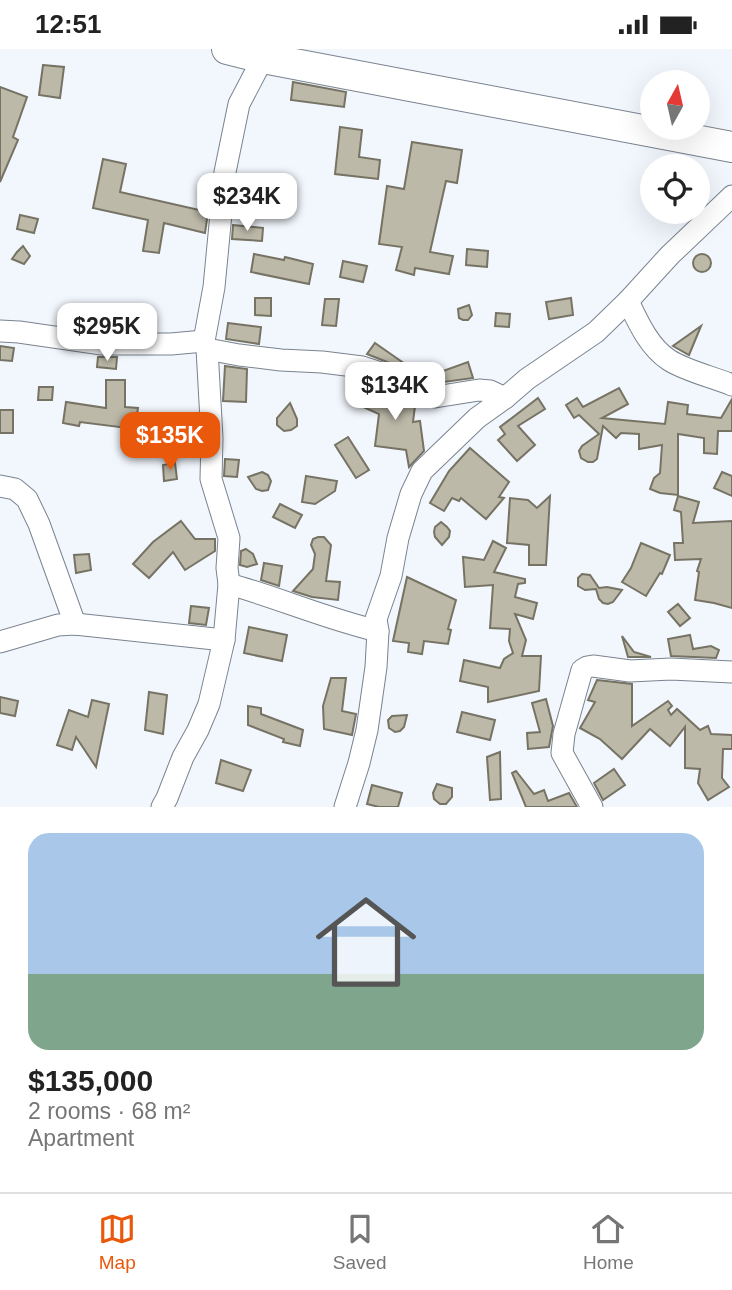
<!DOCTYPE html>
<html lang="en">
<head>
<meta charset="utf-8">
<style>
  :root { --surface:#fff; --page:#f6f6f6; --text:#222; --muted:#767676; --line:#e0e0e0; --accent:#ea580c }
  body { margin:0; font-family:Helvetica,sans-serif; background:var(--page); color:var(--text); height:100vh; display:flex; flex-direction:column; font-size:26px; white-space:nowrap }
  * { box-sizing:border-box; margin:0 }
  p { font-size:23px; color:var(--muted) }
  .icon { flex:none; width:38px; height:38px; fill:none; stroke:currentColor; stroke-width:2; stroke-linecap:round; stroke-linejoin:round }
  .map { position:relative; height:758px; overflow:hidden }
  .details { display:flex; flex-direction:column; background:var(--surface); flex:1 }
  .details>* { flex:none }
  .needle { width:46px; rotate:8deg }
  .fabs { position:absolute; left:640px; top:21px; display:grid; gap:14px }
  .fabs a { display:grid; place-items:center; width:70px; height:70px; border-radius:50%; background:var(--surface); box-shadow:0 7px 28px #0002; font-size:35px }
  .price { position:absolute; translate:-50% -60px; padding:0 16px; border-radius:14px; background:#fff; color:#222; font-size:23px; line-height:46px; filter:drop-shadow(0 2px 4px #0008) }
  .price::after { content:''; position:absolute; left:50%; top:42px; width:21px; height:16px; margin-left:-10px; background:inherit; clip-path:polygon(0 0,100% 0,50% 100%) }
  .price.on { background:var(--accent); color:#fff }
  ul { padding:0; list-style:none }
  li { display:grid; align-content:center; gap:14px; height:371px; padding:0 28px }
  li span { display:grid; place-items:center; height:217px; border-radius:21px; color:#555 }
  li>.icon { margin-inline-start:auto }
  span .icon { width:126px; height:126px; fill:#fffc; stroke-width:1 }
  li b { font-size:30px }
  .status { display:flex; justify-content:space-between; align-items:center; height:49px; padding:0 35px; background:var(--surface); direction:ltr }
  .status svg { height:19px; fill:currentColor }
  .menu { display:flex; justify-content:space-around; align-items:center; height:98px; border-top:2px solid var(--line); background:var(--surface); font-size:19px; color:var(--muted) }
  .menu a { display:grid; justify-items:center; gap:4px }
  .menu .on { color:var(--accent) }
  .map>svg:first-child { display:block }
</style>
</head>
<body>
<div class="status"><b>12:51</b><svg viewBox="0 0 49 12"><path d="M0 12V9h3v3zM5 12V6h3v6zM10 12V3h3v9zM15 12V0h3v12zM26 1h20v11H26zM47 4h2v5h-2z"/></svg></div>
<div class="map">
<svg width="732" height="758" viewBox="0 0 732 758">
  <rect width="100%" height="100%" fill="#f2f7fd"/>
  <g fill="#bcb9a9" stroke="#767364" stroke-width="2">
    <polygon points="43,16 64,18 60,49 39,46"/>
    <polygon points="293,33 346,43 344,58 291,51"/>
    <polygon points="0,38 27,48 13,88 18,91 0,133"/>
    <polygon points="340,78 362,81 359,108 380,111 378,130 335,125"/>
    <polygon points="412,93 462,101 457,134 446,132 430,203 453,207 449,225 415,219 414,226 396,221 402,198 379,195 387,137 404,140"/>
    <polygon points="103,110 126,115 120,143 208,163 205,184 164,174 159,204 143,202 148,171 93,159"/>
    <polygon points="20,166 38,170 34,184 17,180"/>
    <polygon points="233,176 263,179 262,192 232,190"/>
    <polygon points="23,197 30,207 24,215 12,210 17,203"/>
    <polygon points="467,200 488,202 487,218 466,216"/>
    <polygon points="254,205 284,211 285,208 313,215 309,235 251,223"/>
    <circle cx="702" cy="214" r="9"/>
    <polygon points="343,212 367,217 363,233 340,228"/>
    <polygon points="255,249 271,249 271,267 255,266"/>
    <polygon points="571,249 573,266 549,270 546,253"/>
    <polygon points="325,250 339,250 336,277 322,276"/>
    <polygon points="469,256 472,266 468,271 463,271 459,269 458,260"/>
    <polygon points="496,264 510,265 509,278 495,277"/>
    <polygon points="228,274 261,278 259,295 226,290"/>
    <polygon points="701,277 689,306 673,297"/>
    <polygon points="375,294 405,315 402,319 367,305"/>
    <polygon points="0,297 14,299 12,312 0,311"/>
    <polygon points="98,308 117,308 116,320 97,318"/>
    <polygon points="468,313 473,329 444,333 440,323"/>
    <polygon points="225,317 247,320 246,353 223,352"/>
    <polygon points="106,331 125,331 125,358 138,359 135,380 80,373 79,377 63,374 66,353 106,359"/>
    <polygon points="370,334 385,339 392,343 390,347 400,348 415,357 413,373 420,372 424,402 409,418 406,401 375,397 379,365 361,357"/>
    <polygon points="39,338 53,338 52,351 38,351"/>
    <polygon points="619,339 628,355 602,369 665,375 668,353 688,356 687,365 721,369 732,350 732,382 718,382 717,405 704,404 704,389 678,385 678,446 660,444 650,440 654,429 660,424 662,396 639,400 639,385 621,384 616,389 603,377 597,410 593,413 588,413 581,409 579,402 582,397 599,385 579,366 574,369 566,356 577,349 583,358"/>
    <polygon points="538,349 545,360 518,377 535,396 517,412 498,391 505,385 500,378"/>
    <polygon points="290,354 297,370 297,377 291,381 284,382 277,376 277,369"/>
    <rect x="0" y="361" width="13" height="23"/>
    <polygon points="348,388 369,421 356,429 335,396"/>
    <polygon points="470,399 509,433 499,448 504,449 486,470 461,449 459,452 452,449 444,462 430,454 449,422"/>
    <polygon points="225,410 239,411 237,428 224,427"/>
    <polygon points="175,414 177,430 164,432 163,416"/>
    <polygon points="262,423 268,426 271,432 268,441 262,442 256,440 248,428"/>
    <polygon points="722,423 732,427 732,447 714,439"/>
    <polygon points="306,427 337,432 335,442 315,455 302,453"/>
    <polygon points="550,447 546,516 529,516 529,496 507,494 510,449 528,451 537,459"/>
    <polygon points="678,447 699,453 693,474 732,472 732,559 714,554 695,551 699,523 697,522 701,510 675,511 674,494 683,494 681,463 674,461"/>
    <polygon points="280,455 302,466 295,479 273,468"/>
    <polygon points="181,472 195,490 215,490 215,502 185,521 173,503 149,529 133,515 153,493"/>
    <polygon points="441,473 447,478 450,482 449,488 442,496 435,488 434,483 435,478"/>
    <polygon points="318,488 324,488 331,496 326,532 340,533 338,551 312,548 293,542 313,520 315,505 311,496 313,490"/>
    <polygon points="493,492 506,499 494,523 525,530 525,534 518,535 515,548 537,554 533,570 515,565 526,591 522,607 541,607 539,642 488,653 488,638 460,632 464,611 500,619 504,610 513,604 509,592 510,580 490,579 493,536 465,538 463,508 484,511"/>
    <polygon points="641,494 670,506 662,525 660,524 646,547 622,533 631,519"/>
    <polygon points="246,500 253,505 257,515 247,518 240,516 241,502"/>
    <polygon points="89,505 91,521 76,524 74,506"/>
    <polygon points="264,514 282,517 279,537 261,531"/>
    <polygon points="582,525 590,526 599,539 607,538 622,541 613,553 608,555 603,554 599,550 596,540 585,541 578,537 578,529"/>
    <polygon points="407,528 456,551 448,580 451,581 448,595 424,592 422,605 408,603 409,594 393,592"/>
    <polygon points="678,555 690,569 680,577 668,563"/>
    <polygon points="191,557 209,559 206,576 189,574"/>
    <polygon points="249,578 287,586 282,612 244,604"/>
    <polygon points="690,586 693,600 711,597 719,601 716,609 671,607 668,590"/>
    <polygon points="622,587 634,603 651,608 628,608"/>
    <polygon points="331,629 346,629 342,662 356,665 352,686 324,680 323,657"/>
    <polygon points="597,631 632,635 632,677 668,652 672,657 668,661 671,666 677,660 700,681 708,677 711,685 732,686 732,700 723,700 722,729 729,738 708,751 698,734 700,720 685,719 685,678 670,697 650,680 622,710 600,690 580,679 595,653 588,651"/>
    <polygon points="149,643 167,646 163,685 145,681"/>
    <polygon points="0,648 18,652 15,667 0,664"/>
    <polygon points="546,650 553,677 549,698 528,700 527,684 540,683 532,654"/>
    <polygon points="92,651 109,655 96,718 76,688 72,701 57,696 69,661 88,668"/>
    <polygon points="248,657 261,659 261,665 303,681 300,697 283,693 284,690 248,676"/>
    <polygon points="462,663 495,671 490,691 457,683"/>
    <polygon points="407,666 404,678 400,682 395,683 389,679 388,671 392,667"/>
    <polygon points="500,703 501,750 490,751 487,708"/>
    <polygon points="221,711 251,721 243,742 216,734"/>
    <polygon points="614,720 625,736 603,751 594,734"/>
    <polygon points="516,722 534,745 544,741 548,752 569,744 577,758 526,758 512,724"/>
    <polygon points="437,735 452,739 452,748 446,755 440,755 434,750 433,744"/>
    <polygon points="372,736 402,744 398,758 379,758 367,755"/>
  </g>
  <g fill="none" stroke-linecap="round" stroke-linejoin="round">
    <defs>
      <g id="minor">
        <path d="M628,252c10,21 21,46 41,59 17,11 44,17 63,25"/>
        <polyline points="0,282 19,283 102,295 171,295 204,292"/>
        <polyline points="207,300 239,306 281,311 322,313 362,318 390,327 422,346 435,348 479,341 490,342 505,349"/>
        <polyline points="0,437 15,440 27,450 39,475 75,575"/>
        <path d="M229,535c50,14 98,35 149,47"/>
        <polyline points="0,593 58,576 75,575 224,591"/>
        <polyline points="162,758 167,749 183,708 198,681 209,655 224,591 229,535 227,519 229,489 211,430 212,389 207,300 204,292 214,238 225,123 239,55 263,9"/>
        <polyline points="345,758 359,714 367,681 376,618 378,582 376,570 391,527 398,489 411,445 422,422 477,369 505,349 527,330 596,283 628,252 670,206 732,147"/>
        <polyline points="592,758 562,704 564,685 582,621 587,618 593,617 630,622 671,620 732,623"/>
      </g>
      <polyline id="secondary" points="227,0 263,9 732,98"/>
    </defs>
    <use href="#minor" stroke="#79838f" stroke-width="23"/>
    <use href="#secondary" stroke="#79838f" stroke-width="32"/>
    <use href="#minor" stroke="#fff" stroke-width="21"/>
    <use href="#secondary" stroke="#fff" stroke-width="30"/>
  </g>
</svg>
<div class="fabs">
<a><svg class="needle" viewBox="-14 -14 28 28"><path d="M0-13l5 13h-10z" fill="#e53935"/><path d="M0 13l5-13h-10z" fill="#767676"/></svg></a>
<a><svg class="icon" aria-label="locate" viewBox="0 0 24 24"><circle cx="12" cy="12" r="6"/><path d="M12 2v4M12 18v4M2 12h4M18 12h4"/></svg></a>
</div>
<b class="price" style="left:247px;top:184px">$234K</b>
<b class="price" style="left:107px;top:314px">$295K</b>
<b class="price" style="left:395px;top:373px">$134K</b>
<b class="price on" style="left:170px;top:423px">$135K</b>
</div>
<section class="details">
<ul>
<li><span style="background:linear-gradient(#a9c7e8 65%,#7fa58c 0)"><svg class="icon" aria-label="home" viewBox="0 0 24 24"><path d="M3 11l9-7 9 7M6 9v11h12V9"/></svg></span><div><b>$135,000</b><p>2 rooms · 68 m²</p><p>Apartment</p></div></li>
</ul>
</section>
<nav class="menu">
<a class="on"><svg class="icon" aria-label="map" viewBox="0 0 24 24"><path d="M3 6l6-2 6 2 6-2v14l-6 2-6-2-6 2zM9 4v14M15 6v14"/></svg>Map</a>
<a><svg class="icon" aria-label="saved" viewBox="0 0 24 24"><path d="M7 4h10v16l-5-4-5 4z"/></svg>Saved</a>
<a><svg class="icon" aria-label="home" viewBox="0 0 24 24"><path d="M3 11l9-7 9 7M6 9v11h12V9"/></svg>Home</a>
</nav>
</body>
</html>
